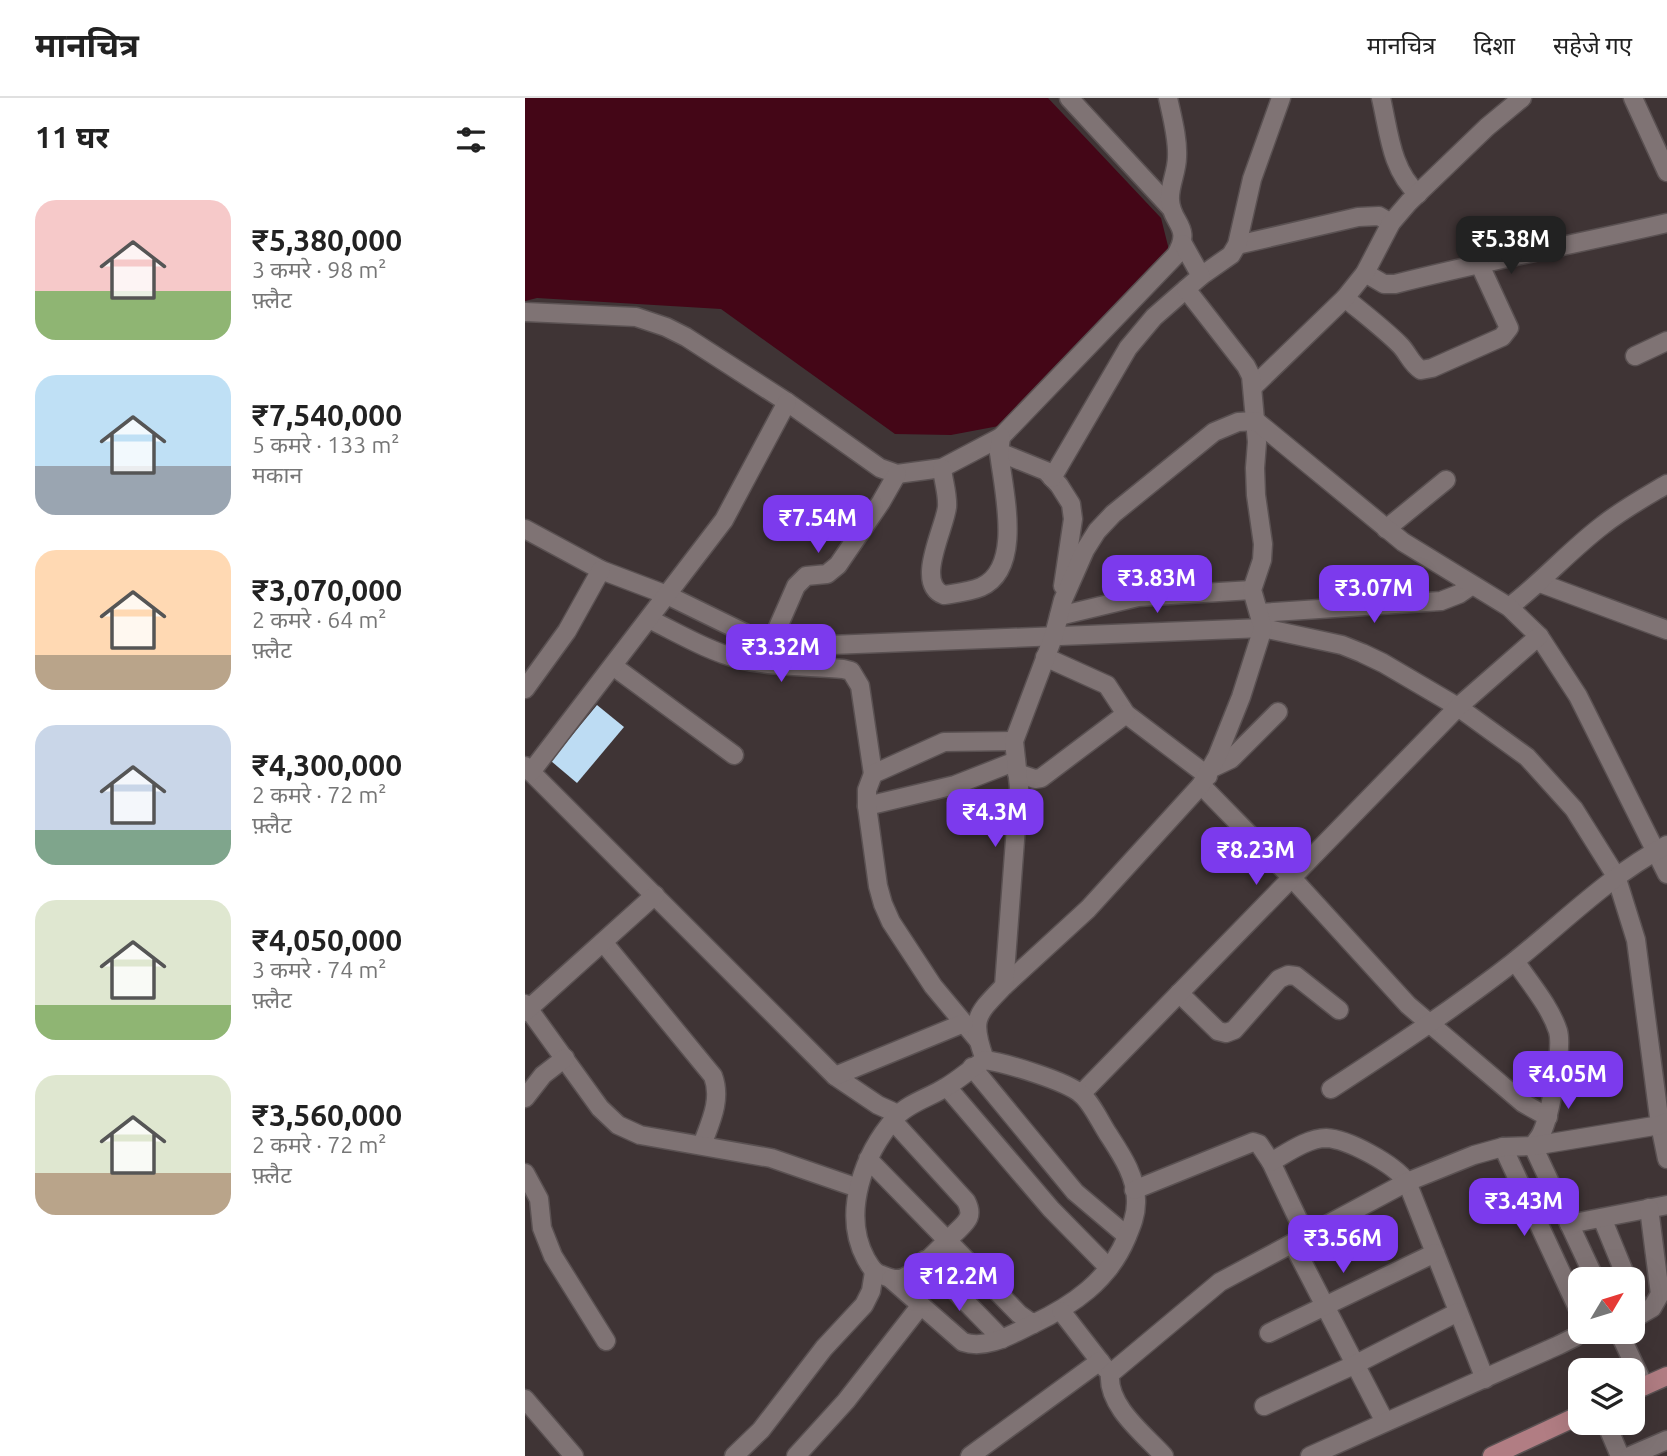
<!DOCTYPE html>
<html lang="hi">
<head>
<meta charset="utf-8">
<style>
  :root { --surface:#fff; --page:#f2f2f2; --text:#222; --muted:#767676; --line:#e0e0e0; --accent:#7c3aed }
  body { margin:0; font-family:Ubuntu,"Noto Sans Devanagari",sans-serif; background:var(--page); color:var(--text); height:100vh; display:flex; flex-direction:column; font-size:26px; white-space:nowrap }
  * { box-sizing:border-box; margin:0 }
  p { font-size:23px; color:var(--muted) }
  .icon { flex:none; width:38px; height:38px; fill:none; stroke:currentColor; stroke-width:2; stroke-linecap:round; stroke-linejoin:round }
  .map { position:relative; flex:1; overflow:hidden }
  .side { display:flex; flex-direction:column; background:var(--surface); width:525px }
  .side>* { flex:none }
  .needle { width:46px; rotate:52deg }
  .controls { position:absolute; left:1043px; top:1169px; display:grid; gap:14px }
  .controls a { display:grid; place-items:center; width:77px; height:77px; border-radius:14px; background:var(--surface); box-shadow:0 7px 28px #0002; font-size:35px }
  .price { position:absolute; translate:-50% -60px; padding:0 16px; border-radius:14px; background:var(--accent); color:#fff; font-size:23px; line-height:46px; filter:drop-shadow(0 2px 4px #0008) }
  .price::after { content:''; position:absolute; left:50%; top:42px; width:21px; height:16px; margin-left:-10px; background:inherit; clip-path:polygon(0 0,100% 0,50% 100%) }
  .price.active { background:#222; color:#fff }
  ul { padding:0; list-style:none }
  li { display:flex; align-items:center; gap:21px; height:175px; padding:0 35px }
  li span { display:grid; place-items:center; flex:none; width:196px; height:140px; border-radius:21px; color:#555 }
  li>.icon { margin-inline-start:auto }
  span .icon { width:84px; height:84px; fill:#fffc; stroke-width:1 }
  li b { font-size:30px }
  h2 { display:flex; justify-content:space-between; align-items:center; height:84px; padding:0 35px; font-size:30px }
  header { display:flex; align-items:center; gap:42px; box-sizing:border-box; height:98px; padding:0 35px; background:var(--surface); border-bottom:2px solid var(--line) }
  header strong { font-size:33px }
  nav { display:flex; gap:38px; margin-inline-start:auto; font-size:24px }
  main { display:flex; flex:1; min-height:0 }
  .map>svg:first-child { display:block }
</style>
</head>
<body>
<header>
<strong>मानचित्र</strong>
<nav><a>मानचित्र</a><a>दिशा</a><a>सहेजे गए</a></nav>
</header>
<main>
<section class="side">
<h2>11 घर<svg class="icon" aria-label="filters" viewBox="0 0 24 24"><path d="M4 7h16M4 17h16"/><circle cx="9" cy="7" r="2"/><circle cx="15" cy="17" r="2"/></svg></h2>
<ul>
<li><span style="background:linear-gradient(#f6c9c9 65%,#8fb573 0)"><svg class="icon" aria-label="home" viewBox="0 0 24 24"><path d="M3 11l9-7 9 7M6 9v11h12V9"/></svg></span><div><b>₹5,380,000</b><p>3 कमरे · 98 m²</p><p>फ़्लैट</p></div></li>
<li><span style="background:linear-gradient(#bfe0f5 65%,#9aa5b1 0)"><svg class="icon" aria-label="home" viewBox="0 0 24 24"><path d="M3 11l9-7 9 7M6 9v11h12V9"/></svg></span><div><b>₹7,540,000</b><p>5 कमरे · 133 m²</p><p>मकान</p></div></li>
<li><span style="background:linear-gradient(#ffd9b3 75%,#b9a48a 0)"><svg class="icon" aria-label="home" viewBox="0 0 24 24"><path d="M3 11l9-7 9 7M6 9v11h12V9"/></svg></span><div><b>₹3,070,000</b><p>2 कमरे · 64 m²</p><p>फ़्लैट</p></div></li>
<li><span style="background:linear-gradient(#c9d6e8 75%,#7fa58c 0)"><svg class="icon" aria-label="home" viewBox="0 0 24 24"><path d="M3 11l9-7 9 7M6 9v11h12V9"/></svg></span><div><b>₹4,300,000</b><p>2 कमरे · 72 m²</p><p>फ़्लैट</p></div></li>
<li><span style="background:linear-gradient(#dfe7d0 75%,#8fb573 0)"><svg class="icon" aria-label="home" viewBox="0 0 24 24"><path d="M3 11l9-7 9 7M6 9v11h12V9"/></svg></span><div><b>₹4,050,000</b><p>3 कमरे · 74 m²</p><p>फ़्लैट</p></div></li>
<li><span style="background:linear-gradient(#dfe7d0 70%,#b9a48a 0)"><svg class="icon" aria-label="home" viewBox="0 0 24 24"><path d="M3 11l9-7 9 7M6 9v11h12V9"/></svg></span><div><b>₹3,560,000</b><p>2 कमरे · 72 m²</p><p>फ़्लैट</p></div></li>
</ul>
</section>
<div class="map">
<svg width="1142" height="1358" viewBox="0 0 1142 1358">
  <rect width="100%" height="100%" fill="#3f3435"/>
  <polygon fill="#440617" points="0,0 523,0 636,120 644,152 479,327 426,337 370,336 196,211 12,200 0,203"/>
  <polygon fill="#bddcf3" points="72,607 99,629 52,685 26,663"/>
  <g fill="none" stroke-linecap="round" stroke-linejoin="round">
    <defs>
      <g id="minor">
        <polyline points="544,0 645,109"/>
        <path d="M856,0c8,34 10,72 37,96"/>
        <polyline points="1108,0 1142,74"/>
        <polyline points="712,147 833,119 854,118 866,125"/>
        <path d="M840,175l19,11h11c90,-23 181,-40 272,-61"/>
        <polyline points="676,178 706,157 712,147 727,81 756,0"/>
        <path d="M820,200c18,15 38,30 55,47 8,8 11,19 21,25l11,-2 70,-31 7,-9 -30,-65"/>
        <path d="M0,214l111,5 30,10 20,10 101,65 93,66 17,6 45,-6 59,-31 175,-182c17,-29 -5,-31 -6,-55 -1,-14 7,-28 7,-43 1,-19 -5,-40 -9,-59"/>
        <polyline points="1110,258 1142,243"/>
        <polyline points="728,289 820,200 840,175 866,125 884,104 962,29 997,0"/>
        <polyline points="474,354 521,373 534,387 546,406 548,421 538,488"/>
        <path d="M417,370c1,12 6,26 5,39 -2,21 -33,77 -3,88 12,-2 25,-3 37,-8 43,-19 22,-98 18,-135l2,-15"/>
        <polyline points="527,380 603,250 629,219 661,191"/>
        <polyline points="0,431 76,472 142,497 234,542 257,547 280,548 738,530 817,547 837,555 858,565 933,609 1002,659 1049,711 1091,778 1111,842 1135,1027 1142,1061"/>
        <polyline points="861,431 921,382"/>
        <polyline points="1015,485 1142,532"/>
        <path d="M984,509c33,-25 61,-57 94,-82 20,-16 42,-28 64,-41"/>
        <polyline points="735,515 916,503 934,496 947,487"/>
        <polyline points="534,518 613,499 727,492"/>
        <path d="M124,521c29,14 59,32 90,40 33,8 70,7 104,10l8,2 9,15 13,88"/>
        <polyline points="246,545 271,488 281,478 302,476 313,467 356,404 372,376"/>
        <polyline points="520,559 582,587 601,616 683,678"/>
        <polyline points="88,568 209,657"/>
        <polyline points="0,591 42,533 76,472"/>
        <polyline points="0,668 310,978 353,1007 373,1016"/>
        <polyline points="687,670 706,661 753,614"/>
        <polyline points="6,674 199,422 262,304"/>
        <polyline points="492,675 510,681 516,680 601,616"/>
        <polyline points="676,687 767,780 883,907 998,1005 1023,1019"/>
        <polyline points="342,708 430,687 491,663"/>
        <path d="M78,844l110,134c9,24 -3,47 -11,69"/>
        <path d="M990,863c14,21 35,45 43,70 5,17 -8,84 -16,101 -2,5 -6,9 -9,14l62,133"/>
        <polyline points="479,888 563,811 676,687 692,659 716,599 738,530 727,492 737,462 738,446 731,397 730,370 732,344 726,278 721,268 661,191 676,178 658,146"/>
        <polyline points="654,895 693,933 701,935 709,932 754,881 763,877 771,878 814,912"/>
        <polyline points="0,906 75,1010 93,1027 115,1037 246,1060 333,1090"/>
        <polyline points="0,914 130,797"/>
        <polyline points="453,942 408,888 366,824 358,806 353,788 342,708 342,692 348,676 419,644 489,643"/>
        <path d="M460,962c-15,-41 -9,-45 19,-74l15,-199 -5,-46 40,-106 9,-35 22,-50 12,-19 16,-17 101,-82 24,-10 18,-1 147,121 106,65 30,29 39,60 89,178"/>
        <polyline points="447,969 550,1094 602,1138"/>
        <polyline points="310,978 439,925"/>
        <polyline points="422,989 526,1111 584,1170"/>
        <path d="M806,991c63,-41 125,-82 184,-128 50,-40 95,-86 152,-116"/>
        <polyline points="556,996 933,609 1014,538"/>
        <polyline points="0,1000 18,977 40,960"/>
        <polyline points="978,1049 1055,1215"/>
        <path d="M343,1061l151,155 14,10c40,-19 75,-43 93,-85 5,-12 10,-23 10,-36 1,-26 -15,-49 -28,-69 -8,-12 -16,-31 -27,-40 -15,-13 -75,-31 -96,-34 -14,8 -25,19 -39,27 -15,10 -38,16 -50,30 -32,36 -55,96 -30,142 4,6 6,12 13,15 9,3 17,8 26,3 15,-7 35,-30 48,-42 12,-12 22,-17 13,-34l-73,-80"/>
        <polyline points="746,1064 781,1138"/>
        <polyline points="0,1075 14,1101 17,1130 28,1158 81,1243"/>
        <path d="M609,1092l119,-48 6,2 12,18c16,-9 37,-24 55,-24 22,1 68,26 81,44l78,197"/>
        <polyline points="1077,1120 1102,1181"/>
        <polyline points="1044,1126 1142,1107"/>
        <polyline points="768,1146 860,1324"/>
        <polyline points="400,1162 477,1241"/>
        <path d="M366,1181l72,63c24,8 49,-8 70,-18"/>
        <polyline points="1108,1195 1116,1216"/>
        <polyline points="536,1213 581,1271"/>
        <polyline points="1108,1221 1127,1210 1135,1196 1124,1110"/>
        <polyline points="1094,1234 1119,1288"/>
        <polyline points="744,1235 910,1155"/>
        <polyline points="0,1301 49,1358"/>
        <polyline points="739,1308 831,1266 933,1214"/>
        <polyline points="1081,1325 1095,1358"/>
        <polyline points="209,1358 236,1332 299,1250 339,1207 346,1193 349,1174"/>
        <polyline points="271,1358 321,1303 396,1207"/>
        <polyline points="445,1358 575,1263"/>
        <path d="M639,1358c-20,-22 -57,-50 -54,-82l110,-92 187,-100 67,-27 29,-8 30,-1 127,-21 7,-3"/>
        <polyline points="785,1358 1034,1247 1050,1239 1055,1233"/>
        <polyline points="1105,1358 1142,1342"/>
      </g>
      <g id="primary">
        <polyline points="1108,1293 1142,1278"/>
        <polyline points="967,1358 1055,1317"/>
      </g>
    </defs>
    <use href="#minor" stroke="#5a5152" stroke-width="21"/>
    <use href="#primary" stroke="#5a5152" stroke-width="21"/>
    <use href="#minor" stroke="#7f7374" stroke-width="18"/>
    <use href="#primary" stroke="#b17d83" stroke-width="18"/>
  </g>
</svg>
<div class="controls">
<a><svg class="needle" viewBox="-14 -14 28 28"><path d="M0-13l5 13h-10z" fill="#e53935"/><path d="M0 13l5-13h-10z" fill="#767676"/></svg></a>
<a><svg class="icon" aria-label="layers" viewBox="0 0 24 24"><path d="M12 4l9 5-9 5-9-5zM3 14l9 5 9-5"/></svg></a>
</div>
<b class="price active" style="left:986px;top:178px">₹5.38M</b>
<b class="price" style="left:293px;top:457px">₹7.54M</b>
<b class="price" style="left:632px;top:517px">₹3.83M</b>
<b class="price" style="left:849px;top:527px">₹3.07M</b>
<b class="price" style="left:256px;top:586px">₹3.32M</b>
<b class="price" style="left:470px;top:751px">₹4.3M</b>
<b class="price" style="left:731px;top:789px">₹8.23M</b>
<b class="price" style="left:1043px;top:1013px">₹4.05M</b>
<b class="price" style="left:999px;top:1140px">₹3.43M</b>
<b class="price" style="left:818px;top:1177px">₹3.56M</b>
<b class="price" style="left:434px;top:1215px">₹12.2M</b>
</div>
</main>
</body>
</html>
